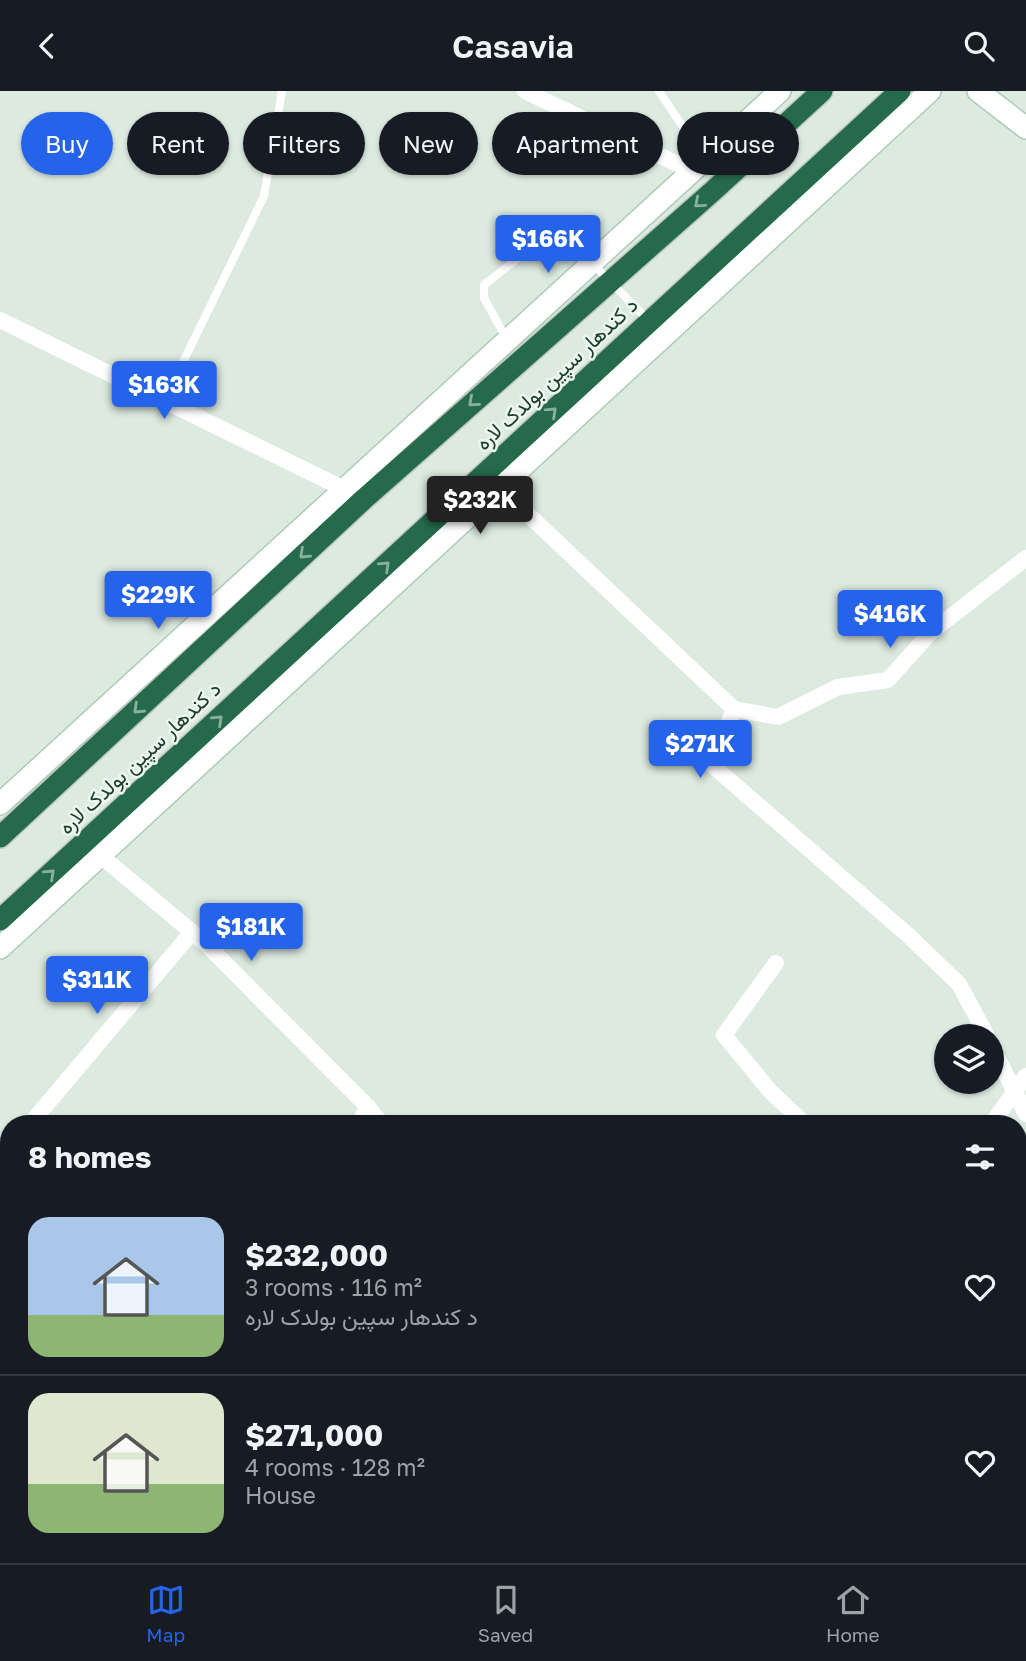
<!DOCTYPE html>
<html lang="en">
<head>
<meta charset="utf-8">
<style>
  :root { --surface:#171b24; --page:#20242c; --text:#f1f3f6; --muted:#9ea1a6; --line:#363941; --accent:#2563eb }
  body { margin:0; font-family:"Golos Text",Vazirmatn,sans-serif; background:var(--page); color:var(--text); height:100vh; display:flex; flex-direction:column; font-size:26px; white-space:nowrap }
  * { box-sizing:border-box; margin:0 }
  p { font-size:23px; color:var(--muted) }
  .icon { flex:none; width:38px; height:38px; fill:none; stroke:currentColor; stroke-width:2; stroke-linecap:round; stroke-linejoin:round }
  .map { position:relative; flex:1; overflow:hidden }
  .drawer { position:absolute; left:0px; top:1024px; width:1027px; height:450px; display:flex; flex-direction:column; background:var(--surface); border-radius:28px 28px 0 0; box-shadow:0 2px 5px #0004 }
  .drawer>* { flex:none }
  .banner { position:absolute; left:21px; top:21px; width:985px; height:63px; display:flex; gap:14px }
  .controls { position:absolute; left:934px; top:933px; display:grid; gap:14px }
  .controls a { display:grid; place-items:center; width:70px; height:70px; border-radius:50%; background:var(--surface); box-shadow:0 2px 5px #0004; font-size:35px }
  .price { position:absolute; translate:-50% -60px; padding:0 16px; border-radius:7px; background:var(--accent); color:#fff; font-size:23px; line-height:46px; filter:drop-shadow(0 2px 4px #0008) }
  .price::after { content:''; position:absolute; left:50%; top:42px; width:21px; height:16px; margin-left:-10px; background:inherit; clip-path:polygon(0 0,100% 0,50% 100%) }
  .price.on { background:#222; color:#fff }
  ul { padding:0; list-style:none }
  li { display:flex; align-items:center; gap:21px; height:175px; padding:0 28px }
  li+li { border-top:2px solid var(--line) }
  li span { display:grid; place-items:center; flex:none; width:196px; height:140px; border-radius:21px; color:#555 }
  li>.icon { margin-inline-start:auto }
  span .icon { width:84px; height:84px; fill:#fffc; stroke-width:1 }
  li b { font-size:30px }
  h2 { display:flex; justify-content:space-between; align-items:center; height:84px; padding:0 28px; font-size:30px }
  .tag { padding:0 24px; border-radius:32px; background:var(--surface); box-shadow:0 2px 5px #0004; font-size:24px; line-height:63px }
  .tag.on { background:var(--accent); color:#fff }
  header { display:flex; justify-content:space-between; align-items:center; height:91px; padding:0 28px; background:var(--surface); font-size:32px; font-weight:600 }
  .tab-bar { display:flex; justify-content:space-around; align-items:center; height:98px; border-top:2px solid var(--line); background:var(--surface); font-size:19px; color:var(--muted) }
  .tab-bar a { display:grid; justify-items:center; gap:4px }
  .tab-bar .on { color:var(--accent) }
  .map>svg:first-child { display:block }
</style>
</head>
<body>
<header><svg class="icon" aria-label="back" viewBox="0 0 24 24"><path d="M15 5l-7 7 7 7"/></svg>Casavia<svg class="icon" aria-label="search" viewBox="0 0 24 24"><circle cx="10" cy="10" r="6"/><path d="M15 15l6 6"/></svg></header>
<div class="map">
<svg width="1026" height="1472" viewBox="0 0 1026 1472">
  <rect width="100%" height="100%" fill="#dceae0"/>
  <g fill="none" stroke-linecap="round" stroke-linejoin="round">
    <defs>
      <g id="secondary">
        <polyline points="978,0 1026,37"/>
        <polyline points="0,713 780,0"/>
        <polyline points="0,857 930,0"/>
      </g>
      <g id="highway">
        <polyline points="0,746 364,408 713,100 822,0"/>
        <polyline points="0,829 900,0"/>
      </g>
    </defs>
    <use href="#secondary" stroke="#aecbb9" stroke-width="24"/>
    <use href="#highway" stroke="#bfc8c4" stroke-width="24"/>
    <g stroke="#fff" stroke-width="8">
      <polyline points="659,0 703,66"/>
      <polyline points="506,247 484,207 484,194 536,153 550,149 563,150 592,172 650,231"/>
      <polyline points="164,310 264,105 282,0"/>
    </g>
    <g stroke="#fff" stroke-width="16">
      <polyline points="525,0 692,80"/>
      <polyline points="0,229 344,398"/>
      <polyline points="500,397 734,618 712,674 909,845 959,893 987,945"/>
      <polyline points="734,618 778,626 838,596 888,589 931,541 1026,467"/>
      <polyline points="101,765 205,852 368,1016 381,1032"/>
      <polyline points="776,872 724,944 770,1000 804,1032"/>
      <polyline points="992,956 1026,1023"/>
      <polyline points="31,1032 192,841"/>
      <polyline points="359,1032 368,1016"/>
      <polyline points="992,1032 1026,985"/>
      <polyline points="0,1069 9,1059"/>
      <polyline points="0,1212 9,1218"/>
      <polyline points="1018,1265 1026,1272"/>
      <polyline points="287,1465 293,1472"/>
      <polyline points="490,1465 492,1472"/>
      <polyline points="754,1465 760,1472"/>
      <polyline points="142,1472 144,1465"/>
    </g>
    <use href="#secondary" stroke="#fff" stroke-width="21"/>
    <use href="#highway" stroke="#256a4a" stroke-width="21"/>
  </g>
  <defs><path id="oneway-chevron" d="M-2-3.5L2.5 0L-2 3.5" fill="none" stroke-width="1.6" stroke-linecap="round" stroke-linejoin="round" transform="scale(1.75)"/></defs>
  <g stroke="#88b09c">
    <use href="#oneway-chevron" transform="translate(699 112) rotate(139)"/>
    <use href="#oneway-chevron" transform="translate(473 311) rotate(139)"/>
    <use href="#oneway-chevron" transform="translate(552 321) rotate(-43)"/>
    <use href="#oneway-chevron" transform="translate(304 463) rotate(137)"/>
    <use href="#oneway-chevron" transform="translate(385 475) rotate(-43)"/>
    <use href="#oneway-chevron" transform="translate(138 618) rotate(137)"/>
    <use href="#oneway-chevron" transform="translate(218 629) rotate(-43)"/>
    <use href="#oneway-chevron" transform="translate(50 783) rotate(-43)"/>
  </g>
  <g text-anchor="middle" stroke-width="5" stroke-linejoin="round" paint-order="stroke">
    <g font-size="21" fill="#1c3b2b" stroke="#ecf7ef">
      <text transform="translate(557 283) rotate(-43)" y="7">د کندهار سپین بولدک لاره</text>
      <text transform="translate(140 667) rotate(-43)" y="7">د کندهار سپین بولدک لاره</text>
    </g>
  </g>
</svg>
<div class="controls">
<a><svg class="icon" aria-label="layers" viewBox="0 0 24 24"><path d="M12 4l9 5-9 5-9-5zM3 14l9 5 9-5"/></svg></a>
</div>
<b class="price" style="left:548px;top:184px">$166K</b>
<b class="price" style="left:164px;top:330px">$163K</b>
<b class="price on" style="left:480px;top:445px">$232K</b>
<b class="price" style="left:158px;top:540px">$229K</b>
<b class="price" style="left:890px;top:559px">$416K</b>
<b class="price" style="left:700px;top:689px">$271K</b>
<b class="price" style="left:251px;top:872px">$181K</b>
<b class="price" style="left:97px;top:925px">$311K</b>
<div class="banner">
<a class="tag on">Buy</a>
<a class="tag">Rent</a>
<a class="tag">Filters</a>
<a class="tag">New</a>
<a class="tag">Apartment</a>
<a class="tag">House</a>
</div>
<section class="drawer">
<h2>8 homes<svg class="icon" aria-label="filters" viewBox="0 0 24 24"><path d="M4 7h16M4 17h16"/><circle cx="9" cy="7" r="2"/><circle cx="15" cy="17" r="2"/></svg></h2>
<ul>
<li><span style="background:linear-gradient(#a9c7e8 70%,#8fb573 0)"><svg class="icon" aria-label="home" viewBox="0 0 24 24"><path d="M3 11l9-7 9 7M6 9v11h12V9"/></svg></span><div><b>$232,000</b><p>3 rooms · 116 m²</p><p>د کندهار سپین بولدک لاره</p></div><svg class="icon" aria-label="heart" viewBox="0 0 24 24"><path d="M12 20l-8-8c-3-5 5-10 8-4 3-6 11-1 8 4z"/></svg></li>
<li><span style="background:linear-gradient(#dfe7d0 65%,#8fb573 0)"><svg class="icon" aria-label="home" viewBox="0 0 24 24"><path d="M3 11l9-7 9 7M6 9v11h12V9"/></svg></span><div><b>$271,000</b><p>4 rooms · 128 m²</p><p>House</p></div><svg class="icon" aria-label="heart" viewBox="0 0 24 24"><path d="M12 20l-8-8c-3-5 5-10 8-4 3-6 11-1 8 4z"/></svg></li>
</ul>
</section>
</div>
<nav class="tab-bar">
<a class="on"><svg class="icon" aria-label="map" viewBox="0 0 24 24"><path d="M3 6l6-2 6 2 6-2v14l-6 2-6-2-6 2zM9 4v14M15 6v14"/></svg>Map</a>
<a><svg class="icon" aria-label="saved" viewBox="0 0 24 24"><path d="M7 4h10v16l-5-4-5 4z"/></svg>Saved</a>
<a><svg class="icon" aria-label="home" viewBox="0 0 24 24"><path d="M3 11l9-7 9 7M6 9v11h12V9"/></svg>Home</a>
</nav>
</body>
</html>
